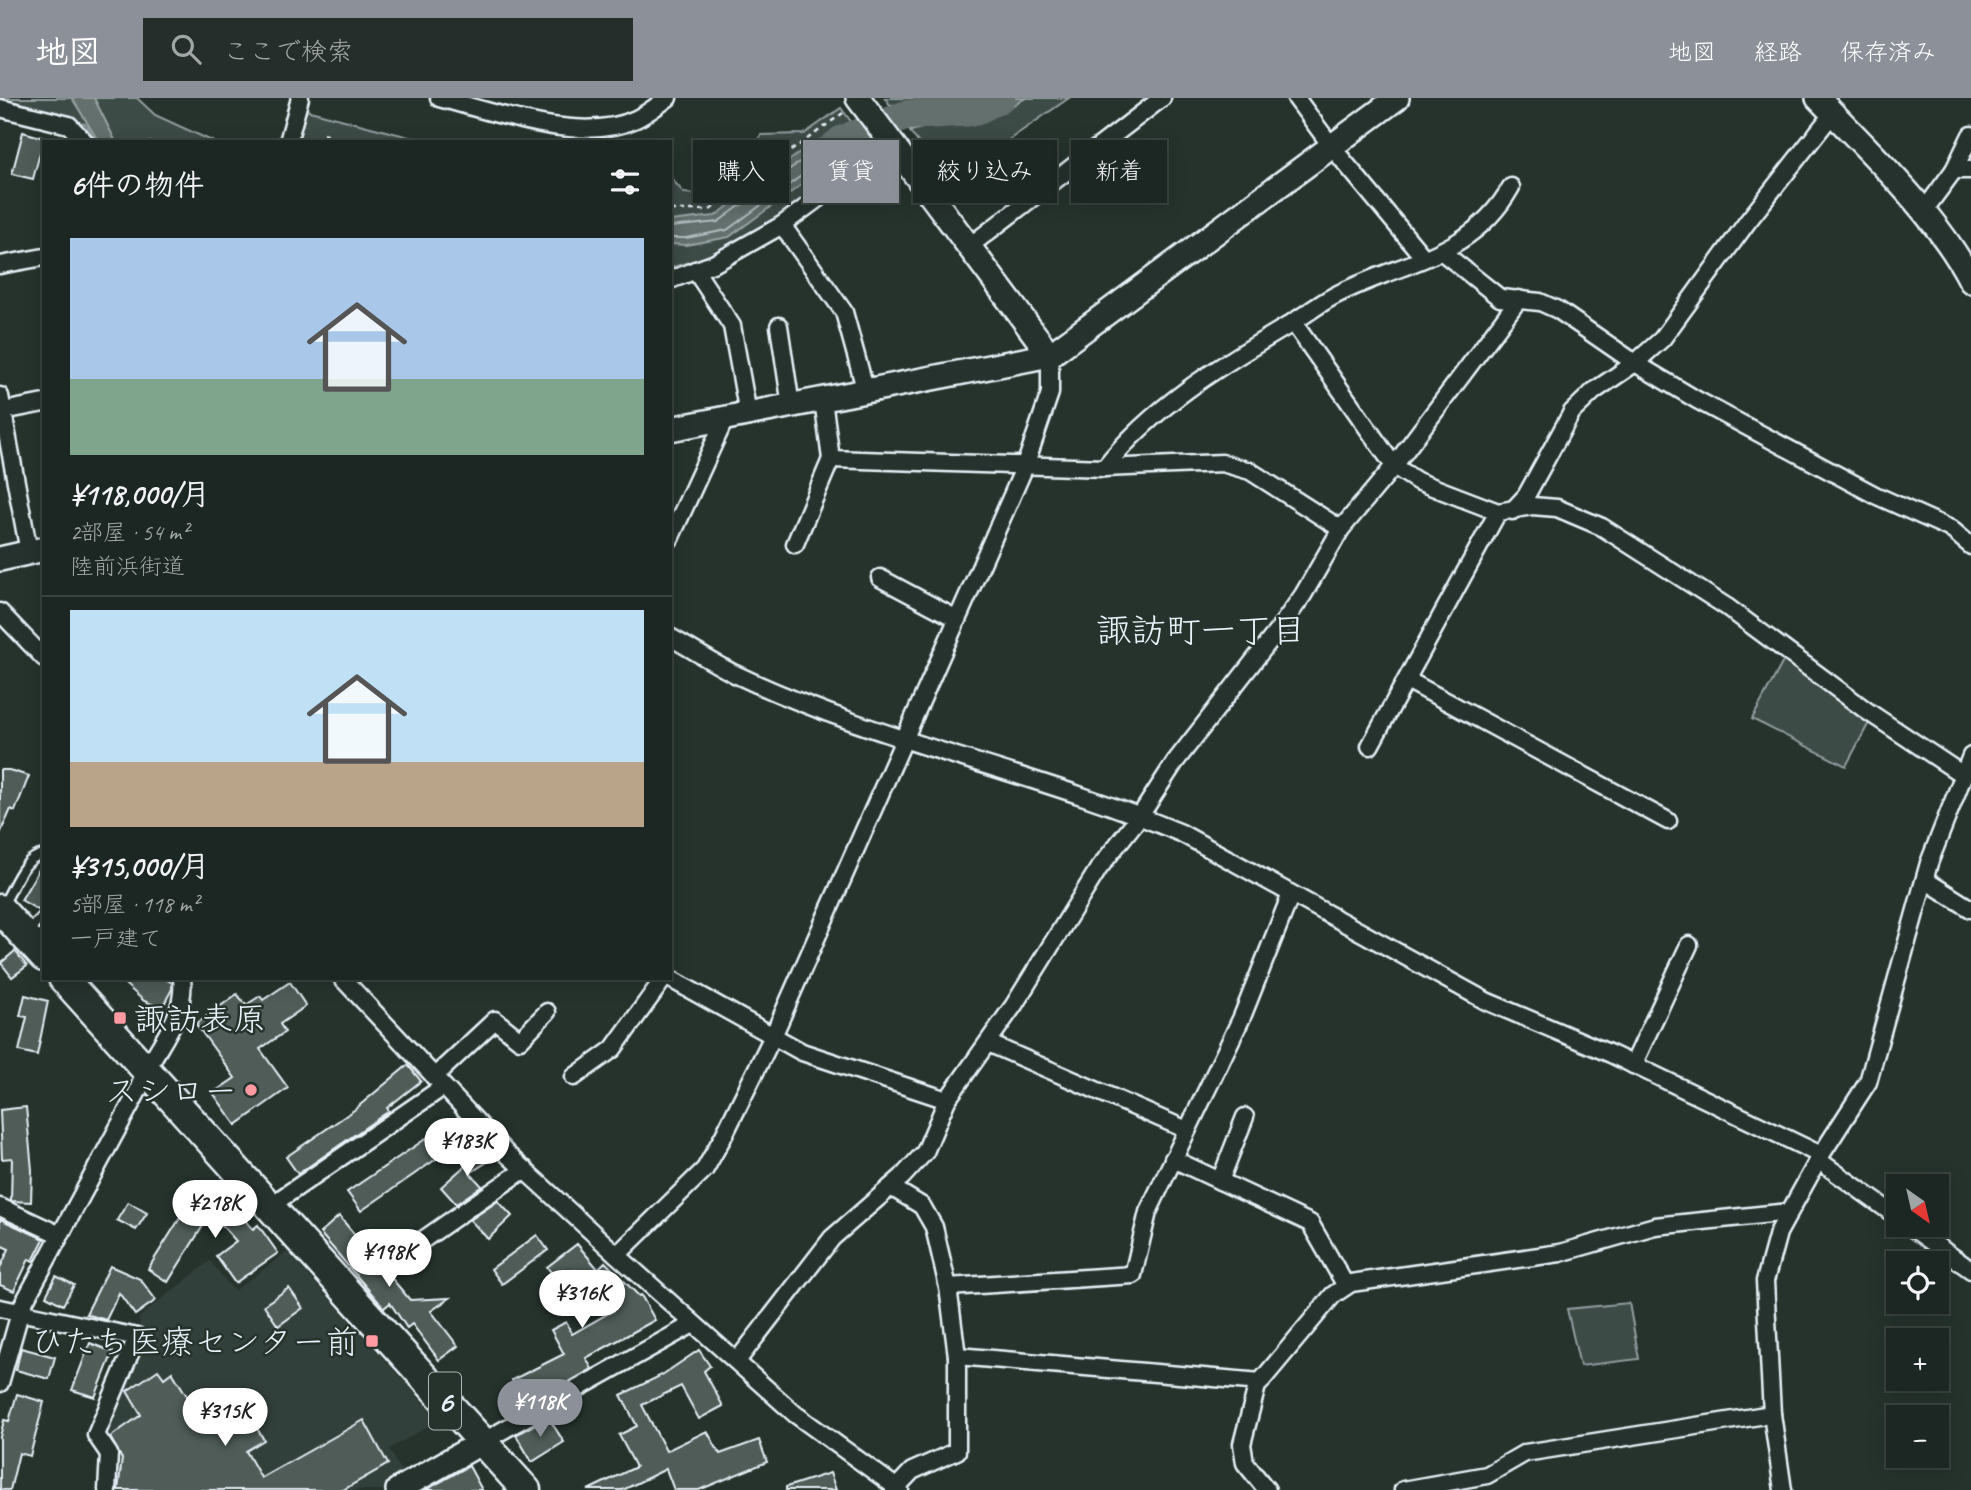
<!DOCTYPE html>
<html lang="ja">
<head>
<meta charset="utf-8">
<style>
  :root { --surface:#1c2622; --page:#252e2a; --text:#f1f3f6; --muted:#a0a5a5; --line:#3a4340; --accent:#8c9099 }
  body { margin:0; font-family:Caveat,"Klee One",sans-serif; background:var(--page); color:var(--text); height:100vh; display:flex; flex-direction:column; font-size:26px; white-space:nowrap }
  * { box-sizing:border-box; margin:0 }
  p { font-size:23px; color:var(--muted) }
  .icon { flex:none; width:38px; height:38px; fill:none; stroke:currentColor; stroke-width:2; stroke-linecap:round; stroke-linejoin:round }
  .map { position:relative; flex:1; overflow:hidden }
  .drawer { position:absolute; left:42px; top:42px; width:630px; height:840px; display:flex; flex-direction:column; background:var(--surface); border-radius:0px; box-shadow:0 4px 18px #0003,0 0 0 2px var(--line) }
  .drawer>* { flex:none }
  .banner { position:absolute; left:693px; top:42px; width:665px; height:63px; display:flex; gap:14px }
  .needle { width:46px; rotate:146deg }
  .fabs { position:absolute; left:1886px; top:1076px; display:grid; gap:14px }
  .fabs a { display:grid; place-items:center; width:63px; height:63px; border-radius:0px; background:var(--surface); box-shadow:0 4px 18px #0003,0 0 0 2px var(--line); font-size:35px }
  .price { position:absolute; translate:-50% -60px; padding:0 16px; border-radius:24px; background:#fff; color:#222; font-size:23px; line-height:46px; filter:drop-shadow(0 2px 4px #0008) }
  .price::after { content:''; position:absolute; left:50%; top:42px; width:21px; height:16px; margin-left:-10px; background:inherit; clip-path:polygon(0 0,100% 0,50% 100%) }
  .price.active { background:var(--accent); color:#fff }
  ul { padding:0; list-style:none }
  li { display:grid; align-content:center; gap:14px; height:371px; padding:0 28px }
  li+li { border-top:2px solid var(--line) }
  li span { display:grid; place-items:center; height:217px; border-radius:0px; color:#555 }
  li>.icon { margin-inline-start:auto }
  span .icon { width:126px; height:126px; fill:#fffc; stroke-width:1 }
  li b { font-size:30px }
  h2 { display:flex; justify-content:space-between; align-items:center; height:84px; padding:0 28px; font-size:30px }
  .chip { padding:0 24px; border-radius:0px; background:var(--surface); box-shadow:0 4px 18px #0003,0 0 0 2px var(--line); font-size:24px; line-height:63px }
  .chip.active { background:var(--accent); color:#fff }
  header { display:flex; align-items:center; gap:42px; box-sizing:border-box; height:98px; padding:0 35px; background:var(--accent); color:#fff }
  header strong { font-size:33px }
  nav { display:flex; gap:38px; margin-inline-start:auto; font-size:24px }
  .search { width:490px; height:63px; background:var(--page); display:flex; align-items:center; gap:18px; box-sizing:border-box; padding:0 24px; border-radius:0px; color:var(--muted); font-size:26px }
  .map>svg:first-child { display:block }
</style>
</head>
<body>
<header>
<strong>地図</strong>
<div class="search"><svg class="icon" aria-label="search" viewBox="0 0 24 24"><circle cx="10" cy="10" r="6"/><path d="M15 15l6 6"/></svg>ここで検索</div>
<nav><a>地図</a><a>経路</a><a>保存済み</a></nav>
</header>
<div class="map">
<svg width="1971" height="1392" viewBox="0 0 1971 1392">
  <rect width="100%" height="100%" fill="#26332d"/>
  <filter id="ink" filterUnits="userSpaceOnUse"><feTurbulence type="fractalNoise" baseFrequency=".0143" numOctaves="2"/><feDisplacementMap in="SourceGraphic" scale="14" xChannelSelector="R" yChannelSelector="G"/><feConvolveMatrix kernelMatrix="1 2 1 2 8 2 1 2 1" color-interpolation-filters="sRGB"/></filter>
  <g filter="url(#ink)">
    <polygon fill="#333f3a" points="287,1154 439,1322 389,1351 405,1381 385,1392 111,1392 99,1337 141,1239 139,1219 210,1163 234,1193"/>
    <g fill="#3e4b47" stroke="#939ea0" stroke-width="2">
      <polygon points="0,0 137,0 155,17 214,44 97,44 85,26 0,5"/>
      <polygon points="885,0 1069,0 997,50 954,48 932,63"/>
      <polygon points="841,10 870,49 737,149 670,170 670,79 684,95 722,98 761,37 804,36"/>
      <polygon points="306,12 428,44 298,44"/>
      <polygon points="1786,558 1872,619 1846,668 1752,621"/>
      <polygon points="1629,1205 1639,1261 1580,1268 1567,1211"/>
    </g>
    <g fill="#636f6d" stroke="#98a3a5" stroke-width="2">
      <polygon points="72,0 94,0 116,44 99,44"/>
      <path d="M971,0h55c-35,22 -76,21 -115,33l-21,-26 64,-2z"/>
      <polygon points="848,25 863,42 729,139 686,147 670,146 670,123 715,118 798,56"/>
    </g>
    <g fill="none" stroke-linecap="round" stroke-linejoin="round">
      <polyline stroke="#b3bdc0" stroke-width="2" points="670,129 718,124 802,62 845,36 851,38 849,43 727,132 686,140 670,140"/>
      <polyline stroke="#636f6d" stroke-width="30" points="824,57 841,43 907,17 974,13 1000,0"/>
    </g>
    <g fill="#505c59" stroke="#e8f1f8" stroke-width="2">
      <polygon points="23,34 44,40 33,81 12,76"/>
      <polygon points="0,672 9,672 29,678 15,713 11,711 0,736"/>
      <polygon points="44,763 44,802 38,812 21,802"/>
      <polygon points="15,853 27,868 12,879 1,865"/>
      <polygon points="118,880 164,880 172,885 172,891 162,910 144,903"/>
      <polygon points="290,884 306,908 280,926 285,934 260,951 288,990 236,1027 213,995 235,980 196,926 237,896 246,907 260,898 263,902"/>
      <polygon points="25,897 48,903 37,957 19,953 27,919 20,918"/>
      <polygon points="408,967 421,983 387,1010 389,1013 298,1076 286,1059 354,1012"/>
      <polygon points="26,1009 32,1072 31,1104 11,1103 12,1060 2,1061 0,1012"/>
      <polygon points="458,1019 471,1037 361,1113 347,1094"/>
      <polygon points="486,1049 495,1059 470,1075 482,1088 456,1106 441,1089"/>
      <polygon points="216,1089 253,1131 258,1127 278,1155 235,1185 216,1158 236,1143 211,1115 168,1184 148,1171 187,1109 190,1112"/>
      <polygon points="498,1103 512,1118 488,1141 470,1122"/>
      <polygon points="128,1104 147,1115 136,1132 117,1122"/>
      <polygon points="339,1118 410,1202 450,1200 431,1213 458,1248 439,1262 412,1226 407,1230 390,1205 384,1210 320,1135"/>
      <polygon points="0,1121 44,1141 33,1163 29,1161 14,1193 0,1187 0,1170 9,1151 0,1147"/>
      <polygon points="537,1137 548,1152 502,1186 491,1171"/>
      <polygon points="577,1146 598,1171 605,1164 639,1198 641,1197 655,1222 586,1260 592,1271 513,1315 501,1296 515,1287 512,1282 564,1256 551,1232 566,1224 572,1236 614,1212 575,1172 559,1185 547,1169"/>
      <polygon points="110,1168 140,1181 156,1202 135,1217 119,1195 106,1222 86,1216"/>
      <polygon points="56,1178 74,1187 63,1207 46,1198"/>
      <polygon points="289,1190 303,1210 278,1228 264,1207"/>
      <polygon points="90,1245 113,1254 95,1299 72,1292"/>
      <polygon points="21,1250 55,1259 49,1281 16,1272"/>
      <polygon points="699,1252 710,1268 704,1273 723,1308 699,1321 681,1288 642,1307 666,1353 707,1333 720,1356 759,1342 767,1364 699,1392 674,1392 666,1371 623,1392 588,1392 636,1369 619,1337 637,1328 621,1297 662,1277"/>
      <polygon points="158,1272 164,1280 172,1274 197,1314 204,1310 208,1314 219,1307 221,1311 238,1299 264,1342 246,1353 261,1380 364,1322 388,1366 343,1392 118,1392 122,1361 110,1339 141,1317 127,1293"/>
      <polygon points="17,1296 44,1304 30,1358 19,1355 10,1392 0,1392 0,1339 4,1322 9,1323"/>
      <polygon points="548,1319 564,1344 532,1364 516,1337"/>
      <polygon points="469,1368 482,1392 426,1392"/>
      <polygon points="830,1375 836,1392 786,1392 786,1389"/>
    </g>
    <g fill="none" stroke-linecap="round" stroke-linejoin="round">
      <defs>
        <g id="lane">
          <path d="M2,808c12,-17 19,-48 42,-52"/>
          <polyline points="26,835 44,817"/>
        </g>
        <g id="street">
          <path d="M439,0c56,14 142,47 197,21 11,-5 22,-14 32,-21"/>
          <polyline points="1296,0 1332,49 1424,160"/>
          <polyline points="0,10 69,27 85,44"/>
          <polyline points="288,44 300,0"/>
          <polyline points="1954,72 1971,37"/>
          <polyline points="1923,114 1954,72 1971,72"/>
          <polyline points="782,127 844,214 866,294"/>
          <polyline points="971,147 1162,0"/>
          <polyline points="1441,153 1500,200 1540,204 1558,212 1635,265 1697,302 1875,397 1951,431 1971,448"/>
          <polyline points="0,167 44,159"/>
          <polyline points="695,172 732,228 748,316"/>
          <polyline points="670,182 715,165 782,127 893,45"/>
          <polyline points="1293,224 1394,368 1417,383 1498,414 1532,408 1557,410 1602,429 1727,509 1867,613 1963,677"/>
          <polyline points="779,228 791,308"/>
          <polyline points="0,298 29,454"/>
          <polyline points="823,302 831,361 1104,370 1222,365 1250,373 1341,431"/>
          <polyline points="3,313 44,305"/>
          <path d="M1104,370c48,-61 114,-101 180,-140 17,-10 33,-23 50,-32 67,-35 137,-38 177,-109"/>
          <polyline points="1512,413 1526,398 1572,314 1594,293 1635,265 1662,241 1748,123 1833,15"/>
          <polyline points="670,441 725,321"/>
          <polyline points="795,446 831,361"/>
          <polyline points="880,480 957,521"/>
          <polyline points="0,514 44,560"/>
          <path d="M670,539c22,12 43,26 65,37 143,68 300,98 446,159l305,168 125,53 210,101"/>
          <polyline points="1407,582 1668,723"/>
          <polyline points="1370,648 1498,414"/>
          <polyline points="1925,782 1971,811"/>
          <polyline points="342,880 507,1056 617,1157 795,1316 900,1392"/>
          <polyline points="669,880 802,954 947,1002"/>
          <polyline points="988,945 1187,1032"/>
          <polyline points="1633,967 1689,847"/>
          <polyline points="434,979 495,922 520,942 547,914"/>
          <polyline points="574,979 613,951 664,880"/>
          <polyline points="1173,1061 1310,1125 1346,1188"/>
          <polyline points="1818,1062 1899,1120"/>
          <polyline points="1220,1083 1245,1019"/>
          <polyline points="891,1089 922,1108 934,1129 948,1189 957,1258 957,1353 912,1373 894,1392"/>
          <polyline points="270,1108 443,989"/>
          <polyline points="0,1109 58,1136"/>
          <polyline points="1908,1127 1971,1172"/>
          <polyline points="617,1157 705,1071 723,1039 774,936 1025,368 1050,295 1050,257"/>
          <polyline points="394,1162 525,1071"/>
          <polyline points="948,1189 1133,1177 1148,1114 1242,919 1291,796"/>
          <polyline points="0,1210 137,1239 96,1337 109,1356 107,1392"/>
          <polyline points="957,1258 1261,1284"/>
          <polyline points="737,1263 832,1140 902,1079 925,1054 947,1002 1014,907 1099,770 1140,718 1175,664 1278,532 1303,497 1341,431 1394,368 1519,201"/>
          <path d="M0,1285l22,-77 116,-215c11,-39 49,-69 44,-113"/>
          <polyline points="482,1344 693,1226"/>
          <polyline points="1267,1392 1245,1365 1242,1346 1257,1288 1333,1197 1351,1185 1560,1155 1655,1128 1789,1114"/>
          <polyline points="1403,1392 1487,1377 1525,1355 1772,1316"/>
          <polyline points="1783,1392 1772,1316 1765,1183 1778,1135 1821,1057 1868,984 1929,765 1971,658"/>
        </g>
        <g id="secondary">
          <polyline points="858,0 1050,257"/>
          <path d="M1818,0c50,52 121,119 153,183"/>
          <polyline points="670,331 1050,257 1397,0"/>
          <polyline points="0,461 44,451"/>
          <polyline points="398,1392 482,1344"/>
        </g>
        <g id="highway">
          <polyline points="0,811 44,859"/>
          <polyline points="63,880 526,1392"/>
        </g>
      </defs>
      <use href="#lane" stroke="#e8f1f8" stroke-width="13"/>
      <use href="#street" stroke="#e8f1f8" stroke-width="21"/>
      <use href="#secondary" stroke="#e8f1f8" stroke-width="28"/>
      <use href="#highway" stroke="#e8f1f8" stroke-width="33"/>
      <g stroke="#e8f1f8" stroke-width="2.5" stroke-dasharray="5 5" stroke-linecap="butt">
        <polyline points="323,36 353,44"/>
        <polyline points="670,112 710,112 843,15"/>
      </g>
      <use href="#lane" stroke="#26332d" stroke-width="8"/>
      <use href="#street" stroke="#26332d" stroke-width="16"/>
      <use href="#secondary" stroke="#26332d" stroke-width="23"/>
      <use href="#highway" stroke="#26332d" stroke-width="28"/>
    </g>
  </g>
  <g fill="#ff9aa2" stroke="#26332d" stroke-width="2.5">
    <rect x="113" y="913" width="14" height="14" rx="3.5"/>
    <circle cx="251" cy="992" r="7"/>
    <rect x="365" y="1236" width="14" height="14" rx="3.5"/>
  </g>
  <g text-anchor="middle" stroke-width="5" stroke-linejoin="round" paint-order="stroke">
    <rect fill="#26332d" stroke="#aeb8bb" stroke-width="2" x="429" y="1274.5" width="32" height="57" rx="5"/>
    <g font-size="32" font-weight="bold" fill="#e8f1f8">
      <text x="445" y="1314">6</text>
    </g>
    <g font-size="33" fill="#e8f1f8" stroke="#26332d" text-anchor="end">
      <text x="134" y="932" text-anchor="start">諏訪表原</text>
      <text x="237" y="1004">スシロー</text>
      <text x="358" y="1255">ひたち医療センター前</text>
    </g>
    <g font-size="35" fill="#e8f1f8" stroke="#26332d">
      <text x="1201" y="544">諏訪町一丁目</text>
    </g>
  </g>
</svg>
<div class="fabs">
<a><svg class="needle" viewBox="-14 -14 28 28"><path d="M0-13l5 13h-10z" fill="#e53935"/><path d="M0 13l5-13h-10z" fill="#a0a5a5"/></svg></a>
<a><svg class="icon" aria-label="locate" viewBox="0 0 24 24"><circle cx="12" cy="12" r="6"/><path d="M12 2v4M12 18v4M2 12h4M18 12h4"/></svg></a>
<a>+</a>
<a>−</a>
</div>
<b class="price" style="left:467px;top:1080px">¥183K</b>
<b class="price" style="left:215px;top:1142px">¥218K</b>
<b class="price" style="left:389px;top:1191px">¥198K</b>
<b class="price" style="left:582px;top:1232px">¥316K</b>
<b class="price active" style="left:540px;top:1341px">¥118K</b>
<b class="price" style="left:225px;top:1350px">¥315K</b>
<div class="banner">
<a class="chip">購入</a>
<a class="chip active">賃貸</a>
<a class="chip">絞り込み</a>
<a class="chip">新着</a>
</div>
<section class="drawer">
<h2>6件の物件<svg class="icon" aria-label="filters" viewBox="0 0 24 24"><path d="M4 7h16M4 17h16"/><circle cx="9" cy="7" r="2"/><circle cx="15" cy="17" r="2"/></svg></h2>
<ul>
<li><span style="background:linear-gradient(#a9c7e8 65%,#7fa58c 0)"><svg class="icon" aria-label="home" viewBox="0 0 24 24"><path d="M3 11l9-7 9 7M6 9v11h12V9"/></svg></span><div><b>¥118,000/月</b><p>2部屋 · 54 m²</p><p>陸前浜街道</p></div></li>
<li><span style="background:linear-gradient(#bfe0f5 70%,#b9a48a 0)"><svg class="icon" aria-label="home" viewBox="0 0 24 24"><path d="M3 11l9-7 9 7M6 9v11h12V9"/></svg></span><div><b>¥315,000/月</b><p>5部屋 · 118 m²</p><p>一戸建て</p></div></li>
</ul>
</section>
</div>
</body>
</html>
